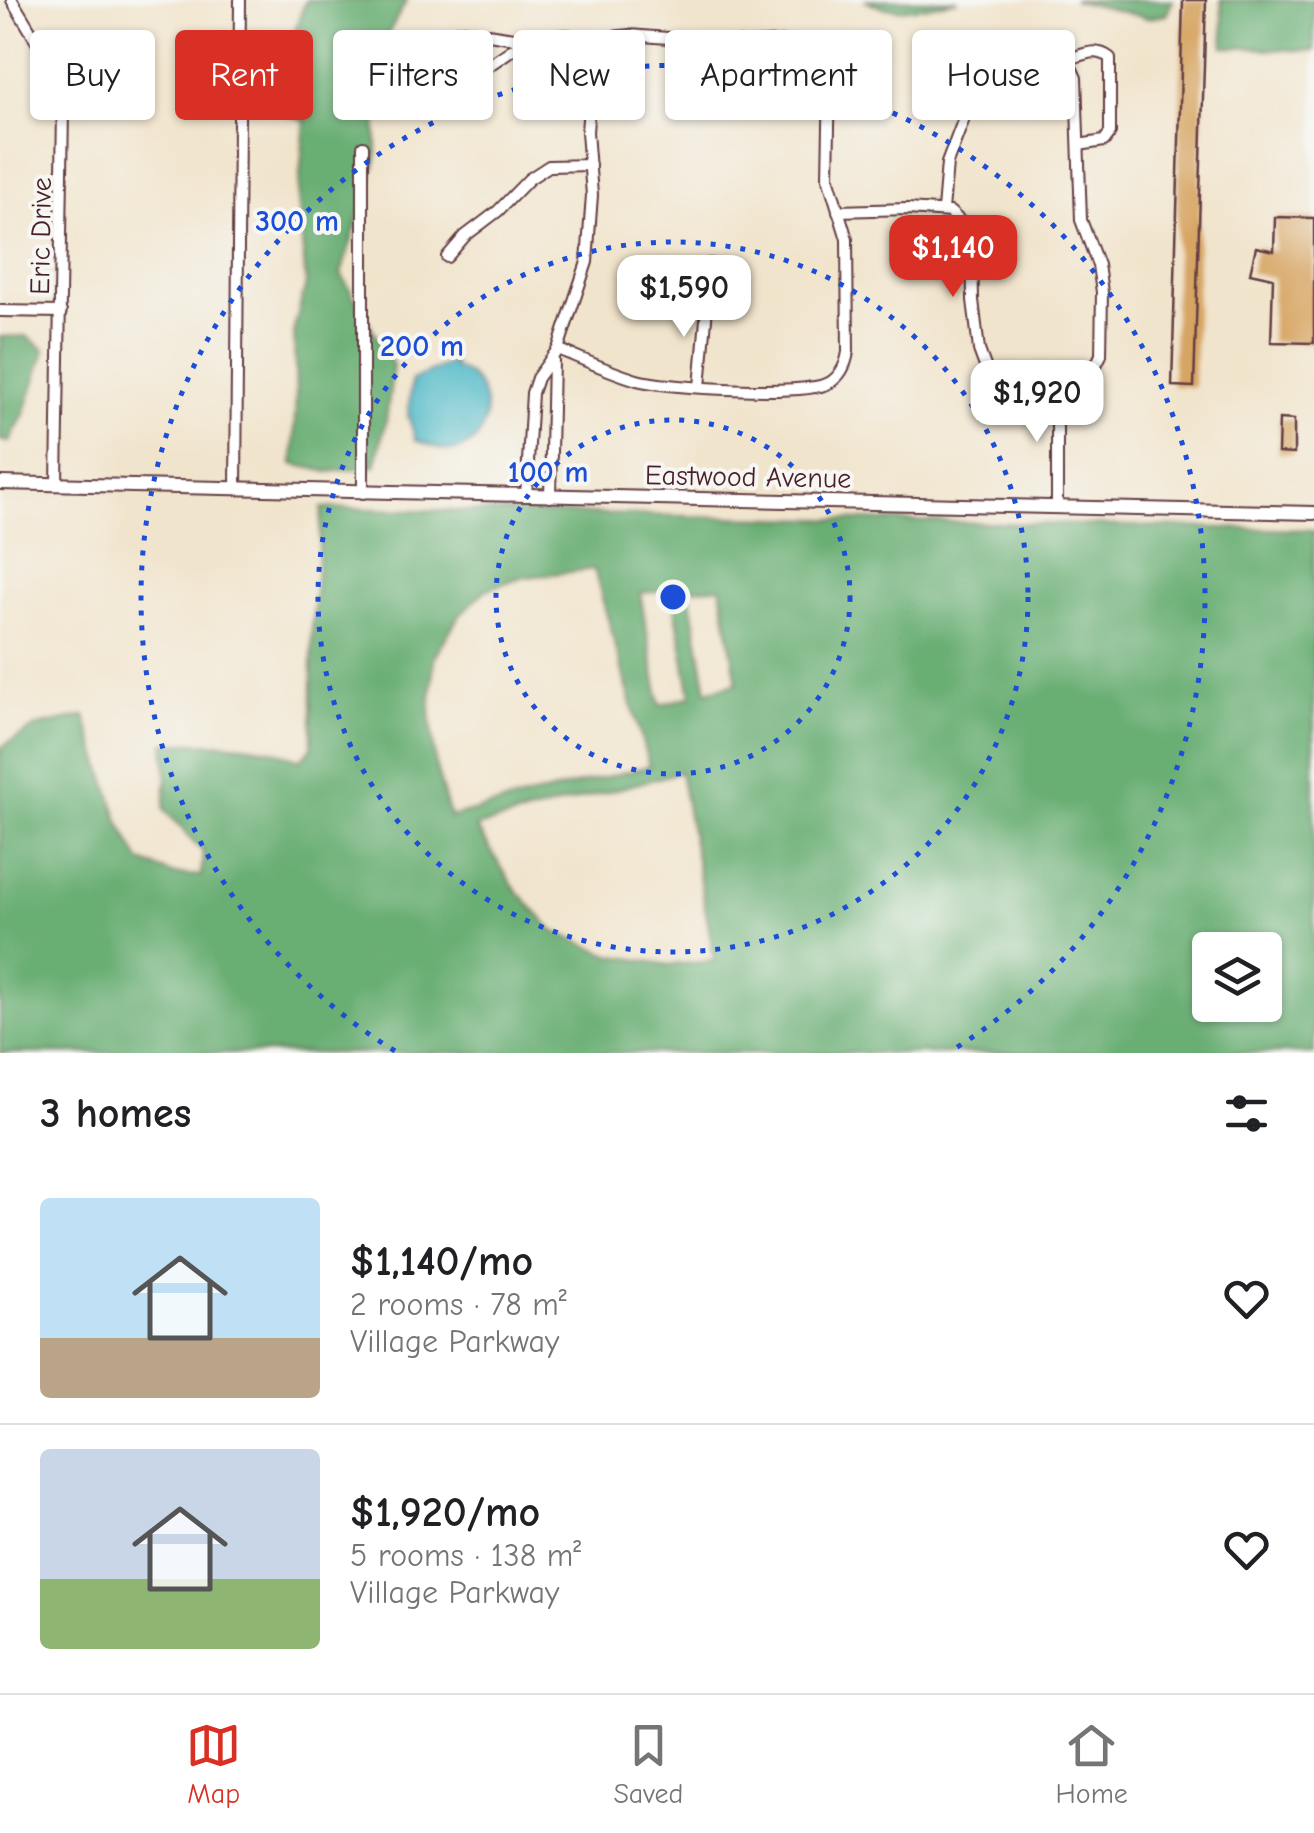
<!DOCTYPE html>
<html lang="en">
<head>
<meta charset="utf-8">
<style>
  :root { --surface:#fff; --page:#f2f2f2; --text:#202124; --muted:#757577; --line:#e0e0e0; --accent:#d93025 }
  body { margin:0; font-family:"Comic Neue",sans-serif; background:var(--page); color:var(--text); height:100vh; display:flex; flex-direction:column; font-size:38px; white-space:nowrap }
  * { box-sizing:border-box; margin:0 }
  p { font-size:32px; color:var(--muted) }
  .icon { flex:none; width:55px; height:55px; fill:none; stroke:currentColor; stroke-width:2; stroke-linecap:round; stroke-linejoin:round }
  .map { position:relative; height:1053px; overflow:hidden }
  .sheet { display:flex; flex-direction:column; background:var(--surface); flex:1 }
  .sheet>* { flex:none }
  .top-card { position:absolute; left:30px; top:30px; width:1255px; height:90px; display:flex; gap:20px }
  .tools { position:absolute; left:1192px; top:932px; display:grid; gap:20px }
  .tools a { display:grid; place-items:center; width:90px; height:90px; border-radius:10px; background:var(--surface); box-shadow:0 2px 8px #0004; font-size:50px }
  .price { position:absolute; translate:-50% -85px; padding:0 22px; border-radius:20px; background:#fff; color:#222; font-size:32px; line-height:65px; filter:drop-shadow(0 2px 5px #0008) }
  .price::after { content:''; position:absolute; left:50%; top:60px; width:30px; height:22px; margin-left:-15px; background:inherit; clip-path:polygon(0 0,100% 0,50% 100%) }
  .price.current { background:var(--accent); color:#fff }
  ul { padding:0; list-style:none }
  li { display:flex; align-items:center; gap:30px; height:250px; padding:0 40px }
  li+li { border-top:2px solid var(--line) }
  li span { display:grid; place-items:center; flex:none; width:280px; height:200px; border-radius:10px; color:#555 }
  li>.icon { margin-inline-start:auto }
  span .icon { width:120px; height:120px; fill:#fffc; stroke-width:1 }
  li b { font-size:42px }
  h2 { display:flex; justify-content:space-between; align-items:center; height:120px; padding:0 40px; font-size:42px }
  .tag { padding:0 35px; border-radius:10px; background:var(--surface); box-shadow:0 2px 8px #0004; font-size:35px; line-height:90px }
  .tag.current { background:var(--accent); color:#fff }
  .tabs { display:flex; justify-content:space-around; align-items:center; height:140px; border-top:2px solid var(--line); background:var(--surface); font-size:28px; color:var(--muted) }
  .tabs a { display:grid; justify-items:center; gap:5px }
  .tabs .current { color:var(--accent) }
  .map>svg:first-child { display:block }
</style>
</head>
<body>
<div class="map">
<svg width="1314" height="1053" viewBox="0 0 1314 1053">
  <rect width="100%" height="100%" fill="#f6f6f2"/>
  <filter id="ink" filterUnits="userSpaceOnUse"><feTurbulence type="fractalNoise" baseFrequency=".01" numOctaves="2"/><feDisplacementMap in="SourceGraphic" scale="20" xChannelSelector="R" yChannelSelector="G"/><feConvolveMatrix kernelMatrix="1 2 1 2 8 2 1 2 1" color-interpolation-filters="sRGB"/></filter>
  <filter id="wash" filterUnits="userSpaceOnUse"><feTurbulence type="fractalNoise" baseFrequency=".0048" numOctaves="4" result="noise"/><feDisplacementMap in="SourceGraphic" scale="40" xChannelSelector="R" yChannelSelector="G"/><feGaussianBlur stdDeviation="2.25" result="paint"/><feColorMatrix in="noise" values="0 0 0 0 0 0 0 0 0 0 0 0 0 0 0 0 0 1.4 0 .05"/><feComposite in="paint" operator="in"/></filter>
  <g filter="url(#wash)">
    <rect width="100%" height="100%" fill="#f1e4cc"/>
    <g fill="#69ae73" stroke="#5a664f" stroke-width="2.5" fill-rule="evenodd">
      <polygon points="306,0 407,0 376,55 377,159 341,274 393,365 386,420 375,466 328,472 293,464 296,397 294,329 306,284 298,197 305,121 268,108 253,82 285,57"/>
      <path d="M866,0h92c-27,5 -67,18 -92,0z"/>
      <polygon points="1073,0 1173,0 1166,15 1147,18"/>
      <polygon points="1221,0 1314,0 1314,51 1224,47"/>
      <polygon points="26,336 45,350 24,414 9,442 0,440 0,337"/>
      <path d="M322,508l992,22v523h-1314v-305l38,-22 47,-10 34,105 21,40 32,13 29,2 2,-24 -39,-43 3,-32 -3,-34c45,0 94,-3 136,17l12,-12v-117zM594,569l55,197 -199,51 -14,-49 -6,-56 4,-55 24,-40 27,-27 33,-12zM721,587l16,96 -30,8 -18,-102zM672,590l19,106 -31,9 -20,-112zM680,772l35,189 -45,4 -60,-10 -57,-24 -40,-45 -37,-59zM1210,950h55v55h-55z"/>
    </g>
    <path fill="#4bb8c6" stroke="#4a6c78" stroke-width="2.5" d="M454,361l-1,7c40,7 46,74 2,82 -13,2 -26,-6 -39,-10l-8,-25 4,-35z"/>
    <g id="blocks">
      <g fill="#d7a563">
        <polygon points="1183,0 1206,0 1194,387 1172,386"/>
        <polygon points="1275,217 1314,218 1314,343 1271,342 1273,278 1250,273 1256,247 1274,251"/>
        <polygon points="1279,419 1294,420 1294,454 1278,453"/>
      </g>
    </g>
  </g>
  <g filter="url(#ink)">
    <use href="#blocks" fill-opacity="0" stroke="#633d43" stroke-width="2.5"/>
    <g fill="none" stroke-linecap="round" stroke-linejoin="round">
      <defs>
        <g id="minor">
          <path d="M12,0c21,36 45,69 51,111l-6,373"/>
          <path d="M526,40l-63,43 -12,3 -12,-5 -7,-9 2,-27 10,-11 19,-4 63,10 40,-5 28,4 35,-4 117,9 61,-3 19,19 4,15 -2,102 19,62 1,113c-2,13 -7,24 -19,31 -24,13 -163,5 -192,-3 -27,-8 -53,-20 -79,-31"/>
          <polyline points="704,40 703,83 706,113"/>
          <path d="M1065,60c17,-4 30,-14 45,-2v75l-6,8 -25,4"/>
          <path d="M838,211l70,-2 42,3 12,11 10,22 1,55 6,50 7,19 15,10 15,2 52,1 18,-6 9,-9 6,-12 1,-63 -4,-27 -17,-45 -5,-142 -7,-15c-24,-10 -63,-8 -88,0l-15,22 -3,36 -16,42 -4,47"/>
          <polyline points="447,257 465,236 498,211 529,179 549,166 590,165"/>
          <circle cx="710" cy="280" r="16"/>
          <polyline points="0,311 61,312"/>
          <polyline points="700,387 708,296"/>
          <polyline points="236,489 240,0"/>
          <polyline points="363,493 363,146"/>
          <polyline points="526,496 532,393 537,378 558,349 587,262 592,195 587,132 594,39"/>
          <polyline points="550,497 553,360"/>
          <polyline points="1057,508 1057,382"/>
        </g>
        <polyline id="tertiary" points="0,483 1314,513"/>
      </defs>
      <use href="#minor" stroke="#633d43" stroke-width="14"/>
      <use href="#tertiary" stroke="#633d43" stroke-width="16"/>
      <use href="#minor" stroke="#fff" stroke-width="10"/>
      <use href="#tertiary" stroke="#fff" stroke-width="12"/>
    </g>
  </g>
  <g fill="none" stroke="#1d4ed8" stroke-width="5" stroke-dasharray="5 10">
    <circle cx="673" cy="597" r="177"/>
    <circle cx="673" cy="597" r="355"/>
    <path d="M395 1051A532 532 0 1 1 951 1051"/>
  </g>
  <g text-anchor="middle" stroke-width="8" stroke-linejoin="round" paint-order="stroke">
    <g font-size="28" fill="#4a1f2b" stroke="#f6f6f2">
      <text transform="translate(40 236) rotate(-89)" y="10">Eric Drive</text>
      <text transform="translate(748 476) rotate(1)" y="10">Eastwood Avenue</text>
    </g>
  </g>
  <circle cx="673" cy="597" r="15" fill="#1d4ed8" stroke="#f6f6f2" stroke-width="5"/>
  <g font-size="30" text-anchor="middle" font-weight="bold" fill="#1d4ed8" stroke="#f6f6f2" stroke-width="8" stroke-linejoin="round" paint-order="stroke">
    <text x="297" y="231">300 m</text>
    <text x="422" y="356">200 m</text>
    <text x="548" y="482">100 m</text>
  </g>
</svg>
<div class="tools">
<a><svg class="icon" aria-label="layers" viewBox="0 0 24 24"><path d="M12 4l9 5-9 5-9-5zM3 14l9 5 9-5"/></svg></a>
</div>
<b class="price current" style="left:953px;top:300px">$1,140</b>
<b class="price" style="left:684px;top:340px">$1,590</b>
<b class="price" style="left:1037px;top:445px">$1,920</b>
<div class="top-card">
<a class="tag">Buy</a>
<a class="tag current">Rent</a>
<a class="tag">Filters</a>
<a class="tag">New</a>
<a class="tag">Apartment</a>
<a class="tag">House</a>
</div>
</div>
<section class="sheet">
<h2>3 homes<svg class="icon" aria-label="filters" viewBox="0 0 24 24"><path d="M4 7h16M4 17h16"/><circle cx="9" cy="7" r="2"/><circle cx="15" cy="17" r="2"/></svg></h2>
<ul>
<li><span style="background:linear-gradient(#bfe0f5 70%,#b9a48a 0)"><svg class="icon" aria-label="home" viewBox="0 0 24 24"><path d="M3 11l9-7 9 7M6 9v11h12V9"/></svg></span><div><b>$1,140/mo</b><p>2 rooms · 78 m²</p><p>Village Parkway</p></div><svg class="icon" aria-label="heart" viewBox="0 0 24 24"><path d="M12 20l-8-8c-3-5 5-10 8-4 3-6 11-1 8 4z"/></svg></li>
<li><span style="background:linear-gradient(#c9d6e8 65%,#8fb573 0)"><svg class="icon" aria-label="home" viewBox="0 0 24 24"><path d="M3 11l9-7 9 7M6 9v11h12V9"/></svg></span><div><b>$1,920/mo</b><p>5 rooms · 138 m²</p><p>Village Parkway</p></div><svg class="icon" aria-label="heart" viewBox="0 0 24 24"><path d="M12 20l-8-8c-3-5 5-10 8-4 3-6 11-1 8 4z"/></svg></li>
</ul>
</section>
<nav class="tabs">
<a class="current"><svg class="icon" aria-label="map" viewBox="0 0 24 24"><path d="M3 6l6-2 6 2 6-2v14l-6 2-6-2-6 2zM9 4v14M15 6v14"/></svg>Map</a>
<a><svg class="icon" aria-label="saved" viewBox="0 0 24 24"><path d="M7 4h10v16l-5-4-5 4z"/></svg>Saved</a>
<a><svg class="icon" aria-label="home" viewBox="0 0 24 24"><path d="M3 11l9-7 9 7M6 9v11h12V9"/></svg>Home</a>
</nav>
</body>
</html>
